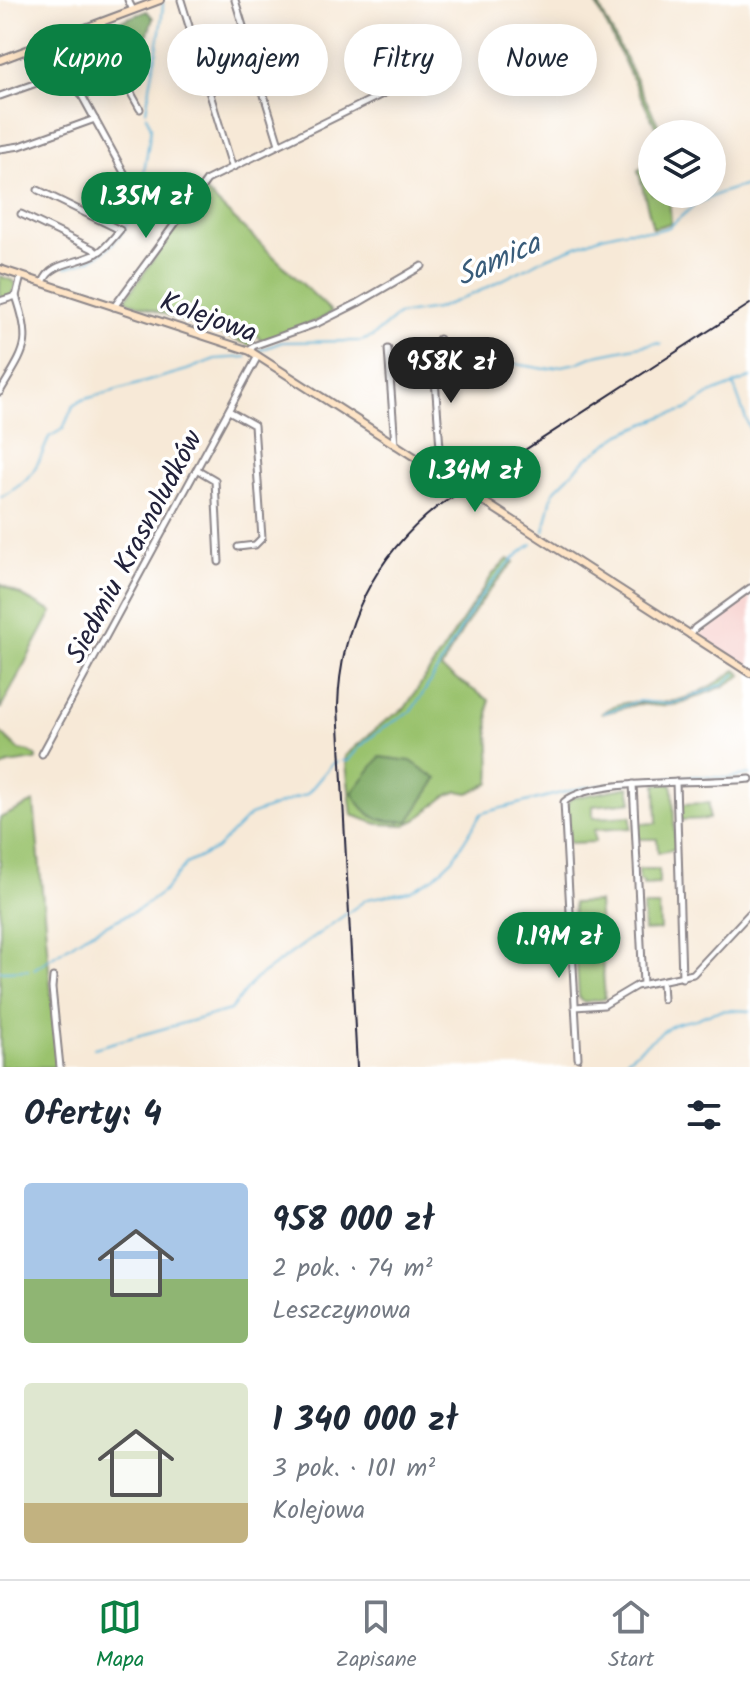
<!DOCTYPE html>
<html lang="pl">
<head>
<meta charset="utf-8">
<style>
  :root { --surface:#fff; --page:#f2f2f3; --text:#1f2937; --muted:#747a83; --line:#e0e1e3; --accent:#0b8043 }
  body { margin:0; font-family:Kalam,sans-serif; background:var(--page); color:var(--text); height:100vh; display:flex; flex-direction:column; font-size:30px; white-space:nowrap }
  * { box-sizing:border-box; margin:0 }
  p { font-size:26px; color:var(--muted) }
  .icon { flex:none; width:44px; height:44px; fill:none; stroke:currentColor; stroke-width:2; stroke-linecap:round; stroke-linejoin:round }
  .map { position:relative; height:1067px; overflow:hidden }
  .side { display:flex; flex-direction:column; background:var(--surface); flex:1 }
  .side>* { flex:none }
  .top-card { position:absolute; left:24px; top:24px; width:702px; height:72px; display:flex; gap:16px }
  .tools { position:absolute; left:638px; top:120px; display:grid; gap:16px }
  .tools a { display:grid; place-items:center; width:88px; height:88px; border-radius:50%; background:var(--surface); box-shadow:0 4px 20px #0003; font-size:40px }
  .price { position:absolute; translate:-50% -68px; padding:0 18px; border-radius:28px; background:var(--accent); color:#fff; font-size:26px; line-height:52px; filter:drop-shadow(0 2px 4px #0008) }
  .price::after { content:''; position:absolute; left:50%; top:48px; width:24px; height:18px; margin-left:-12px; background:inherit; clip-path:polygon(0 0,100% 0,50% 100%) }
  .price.current { background:#222; color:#fff }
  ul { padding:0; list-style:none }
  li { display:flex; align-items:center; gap:24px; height:200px; padding:0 24px }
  li span { display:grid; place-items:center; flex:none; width:224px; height:160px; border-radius:8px; color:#555 }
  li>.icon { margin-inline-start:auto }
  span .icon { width:96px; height:96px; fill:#fffc; stroke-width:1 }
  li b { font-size:34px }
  h2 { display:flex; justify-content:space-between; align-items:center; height:96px; padding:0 24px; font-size:34px }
  .pill { padding:0 28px; border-radius:36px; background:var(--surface); box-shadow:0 4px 20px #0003; font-size:28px; line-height:72px }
  .pill.current { background:var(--accent); color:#fff }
  .dock { display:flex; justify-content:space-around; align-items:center; height:112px; border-top:2px solid var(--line); background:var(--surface); font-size:22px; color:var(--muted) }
  .dock a { display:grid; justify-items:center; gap:4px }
  .dock .current { color:var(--accent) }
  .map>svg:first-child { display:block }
</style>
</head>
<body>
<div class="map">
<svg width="750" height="1067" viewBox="0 0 750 1067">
  <rect width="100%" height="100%" fill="#fff"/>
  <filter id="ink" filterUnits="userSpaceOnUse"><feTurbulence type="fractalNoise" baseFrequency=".0125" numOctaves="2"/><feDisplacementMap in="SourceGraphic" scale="16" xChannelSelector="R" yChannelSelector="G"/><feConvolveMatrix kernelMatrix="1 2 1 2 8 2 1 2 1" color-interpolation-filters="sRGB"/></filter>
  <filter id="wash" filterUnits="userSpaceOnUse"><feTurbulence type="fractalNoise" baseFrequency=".006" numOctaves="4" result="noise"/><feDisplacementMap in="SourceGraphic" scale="32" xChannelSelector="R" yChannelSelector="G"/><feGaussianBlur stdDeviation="1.8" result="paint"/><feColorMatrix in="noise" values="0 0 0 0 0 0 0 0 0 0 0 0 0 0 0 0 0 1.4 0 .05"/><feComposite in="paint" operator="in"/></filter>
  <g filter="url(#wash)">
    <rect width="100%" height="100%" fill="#f7e9d7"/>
    <polygon fill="#f7d0cd" points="750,597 750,669 697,636"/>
    <g fill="#9ac26d" stroke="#5e7254" stroke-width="2">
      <polygon points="594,0 596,0 663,134 659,134"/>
      <polygon points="652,163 652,194 669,194 671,223 653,228 638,170"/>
      <polygon points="205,191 332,312 319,320 261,341 256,334 252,336 255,343 249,345 125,300 195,200"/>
      <polygon points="0,276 14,281 16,285 11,296 0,299"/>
      <path d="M508,559l6,3c-30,30 -53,69 -73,107l48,31c-3,28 4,55 1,83l-21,10 -11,-2 -12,5 -30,24 -11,5 -27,-1 -26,-9 -7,-59 40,-35 20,-13 88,-134z"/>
      <polygon points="0,584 52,612 0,710"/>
      <path d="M736,670l6,5 -18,11 -45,18 -17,2 -24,-2 -37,10c19,-18 44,-9 67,-12 24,-3 50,-19 68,-32z"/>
      <polygon points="0,732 19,750 30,752 36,757 36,760 8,764 0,769"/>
      <polygon points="656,784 671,784 673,788 675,849 658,853 657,839 638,839 637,824 657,823"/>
      <polygon points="629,787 632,802 593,806 593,818 631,816 631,828 594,830 595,842 569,843 567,804 571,798"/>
      <polygon points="34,802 58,1067 0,1067 0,818"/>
      <polygon points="709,803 709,819 680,820 680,804"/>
      <polygon points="639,869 659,869 659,884 643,885 643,881 639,881"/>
      <polygon points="598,902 605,999 583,1002 579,998 573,903"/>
      <polygon points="643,906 659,906 660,930 644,931"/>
    </g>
    <g fill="#7ba860" stroke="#4e654e" stroke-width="2">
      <polygon points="147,11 153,18 148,34 130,43 120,52 111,34 101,37 96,30"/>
      <path d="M380,757l31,4 26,18 -28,42c-31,1 -41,-1 -57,-28z"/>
    </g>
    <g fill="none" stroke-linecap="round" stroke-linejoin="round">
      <g stroke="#5bb2d8" stroke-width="2">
        <path d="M146,111c5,-36 15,-71 17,-108"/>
        <path d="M66,267c71,-12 76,-81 85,-140l-5,-12"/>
        <polyline points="258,351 282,342 361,341 372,337 398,315 436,309 482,290 544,259 602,236 628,230 655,231 669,227 696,204 720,193 750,184"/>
        <polyline points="465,360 481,358 545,369 577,363 596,355 656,343 661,344"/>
        <polyline points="734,386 750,430"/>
        <path d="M1,497c30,-16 37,-30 48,-60l14,-8 10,-23 9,-6 105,-30 28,-11 32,-2"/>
        <polyline points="544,531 553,492 587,458 621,434 664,416 686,410 710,394 750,378"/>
        <polyline points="603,713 639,701 669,704 684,700 723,684 736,674"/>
        <path d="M343,761h5c8,-12 23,-24 35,-33 10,-7 24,-11 31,-21 39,-55 61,-124 118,-163"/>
        <polyline points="34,969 84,936 141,908 164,891 186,864 216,849 250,815 307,794 332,764 337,762"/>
        <polyline points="0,971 28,970"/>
        <polyline points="94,1048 230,1010 254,980 367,899 410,891 434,877 453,859 481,814 486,812 581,788 654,779 696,776 728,778 750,774"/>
        <path d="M615,1067c21,-12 36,-29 56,-41 10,-6 21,-4 30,-9 20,-9 27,-7 49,-6"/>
      </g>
    </g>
  </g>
  <g filter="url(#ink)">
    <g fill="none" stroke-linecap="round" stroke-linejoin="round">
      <defs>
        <g id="street">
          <polyline points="128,0 133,10"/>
          <polyline points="181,0 232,166"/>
          <polyline points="235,0 279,144"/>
          <polyline points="93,25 140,109"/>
          <polyline points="52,41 127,178"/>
          <polyline points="0,96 110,57"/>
          <polyline points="0,149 20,146 95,119"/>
          <path d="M38,190l82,40c-7,8 -14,18 -23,23 -17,11 -47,8 -54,30"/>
          <polyline points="21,214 93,249 97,253"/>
          <polyline points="0,301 16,296 21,276"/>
          <polyline points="114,307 207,180 403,84"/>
          <polyline points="388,349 395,445"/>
          <polyline points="250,351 253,346 318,323 358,303 422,266"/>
          <path d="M0,392c25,-43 33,-47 16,-96"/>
          <polyline points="229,411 254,425 262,538 255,545 238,547"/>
          <polyline points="198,470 215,480 219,562"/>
          <polyline points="436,471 441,462 434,365 444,353 439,339"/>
          <polyline points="690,635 695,628 750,588"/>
          <polyline points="42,754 258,356"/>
          <polyline points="676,782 682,978"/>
          <polyline points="633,784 643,984"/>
          <polyline points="53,977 52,988 60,1067"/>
          <polyline points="662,982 663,999"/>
          <polyline points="575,1007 604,1005 636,986 693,974 750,913"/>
          <path d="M578,1058l-14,-256c27,-25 146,-18 186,-23"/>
        </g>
        <g id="secondary">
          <polyline points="0,60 160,0"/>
          <polyline points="0,269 250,351 750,673"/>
        </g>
      </defs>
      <use href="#street" stroke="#8c8689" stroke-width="9"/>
      <use href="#secondary" stroke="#8c8689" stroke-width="10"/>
      <use href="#street" stroke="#fff" stroke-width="5"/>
      <use href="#secondary" stroke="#fee4c6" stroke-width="6"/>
      <path stroke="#22223b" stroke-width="2" d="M357,1067l-19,-361c2,-80 37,-150 99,-199l313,-203"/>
    </g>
  </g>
  <g text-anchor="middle" stroke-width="7" stroke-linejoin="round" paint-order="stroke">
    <g font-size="28" fill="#22223b" stroke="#fff">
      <text transform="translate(209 316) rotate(20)" y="10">Kolejowa</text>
      <text transform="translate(133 546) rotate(-62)" y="10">Siedmiu Krasnoludków</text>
    </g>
    <g font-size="30" font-style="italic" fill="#395c7a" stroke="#fff">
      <text transform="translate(498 259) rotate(-24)" y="10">Samica</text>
    </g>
  </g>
</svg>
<div class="tools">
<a><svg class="icon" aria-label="layers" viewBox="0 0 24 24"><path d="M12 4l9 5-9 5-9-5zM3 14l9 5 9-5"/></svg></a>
</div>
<b class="price" style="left:146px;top:240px">1.35M zł</b>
<b class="price current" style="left:451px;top:405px">958K zł</b>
<b class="price" style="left:475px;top:514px">1.34M zł</b>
<b class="price" style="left:559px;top:980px">1.19M zł</b>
<div class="top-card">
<a class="pill current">Kupno</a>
<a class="pill">Wynajem</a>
<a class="pill">Filtry</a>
<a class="pill">Nowe</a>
</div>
</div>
<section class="side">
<h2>Oferty: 4<svg class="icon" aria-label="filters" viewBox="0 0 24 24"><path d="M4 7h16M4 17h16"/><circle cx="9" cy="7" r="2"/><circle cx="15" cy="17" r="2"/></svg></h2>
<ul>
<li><span style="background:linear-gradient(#a9c7e8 60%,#8fb573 0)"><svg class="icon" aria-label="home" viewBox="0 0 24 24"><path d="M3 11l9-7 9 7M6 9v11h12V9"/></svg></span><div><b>958 000 zł</b><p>2 pok. · 74 m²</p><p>Leszczynowa</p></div></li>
<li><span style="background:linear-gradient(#dfe7d0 75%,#c2b280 0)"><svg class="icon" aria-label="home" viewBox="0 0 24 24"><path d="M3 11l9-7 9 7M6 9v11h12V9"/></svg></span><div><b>1 340 000 zł</b><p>3 pok. · 101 m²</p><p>Kolejowa</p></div></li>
</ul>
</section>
<nav class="dock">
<a class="current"><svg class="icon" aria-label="map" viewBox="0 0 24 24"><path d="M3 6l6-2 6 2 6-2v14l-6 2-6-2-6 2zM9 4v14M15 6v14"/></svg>Mapa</a>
<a><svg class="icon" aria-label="saved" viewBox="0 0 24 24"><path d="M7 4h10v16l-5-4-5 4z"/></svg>Zapisane</a>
<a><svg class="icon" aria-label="home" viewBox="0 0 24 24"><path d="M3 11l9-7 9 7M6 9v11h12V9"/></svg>Start</a>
</nav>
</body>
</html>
